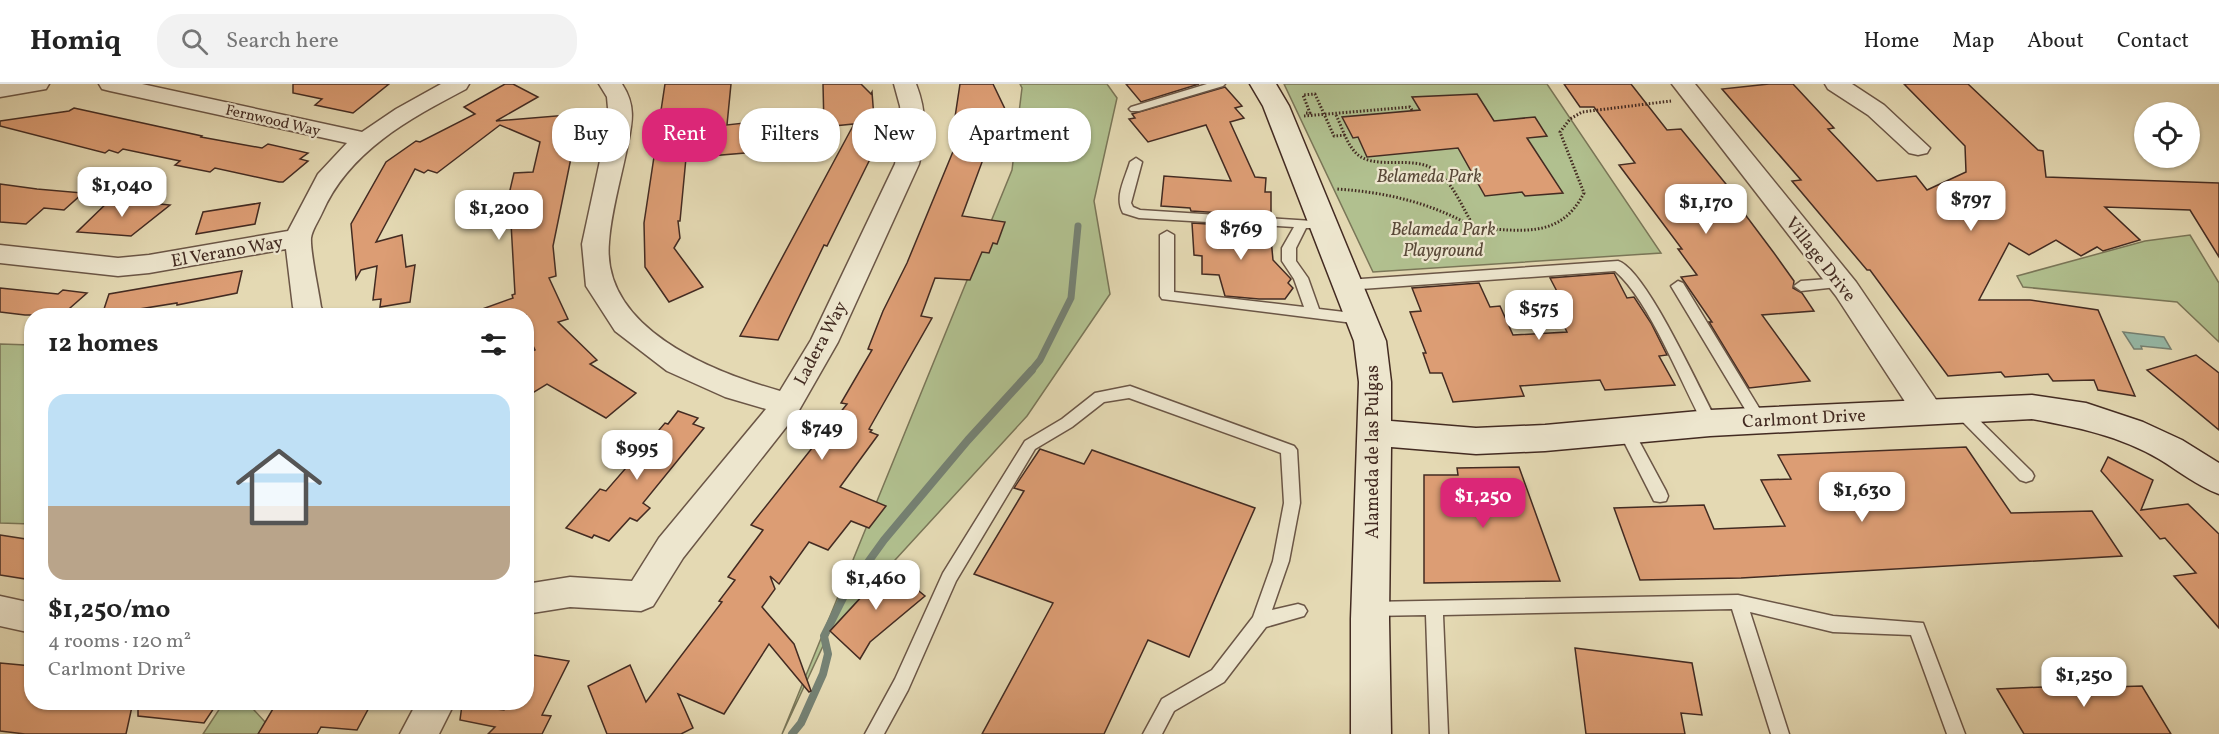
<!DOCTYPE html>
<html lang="en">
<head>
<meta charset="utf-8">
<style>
  :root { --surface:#fff; --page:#f2f2f2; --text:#222; --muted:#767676; --line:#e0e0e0; --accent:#db2777 }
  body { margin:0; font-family:Vollkorn,serif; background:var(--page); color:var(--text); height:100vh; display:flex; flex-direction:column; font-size:22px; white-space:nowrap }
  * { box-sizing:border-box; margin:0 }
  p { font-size:20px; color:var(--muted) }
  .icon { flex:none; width:33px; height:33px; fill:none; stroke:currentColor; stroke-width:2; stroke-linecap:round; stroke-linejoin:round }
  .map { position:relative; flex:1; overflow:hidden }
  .drawer { position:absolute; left:24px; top:224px; width:510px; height:402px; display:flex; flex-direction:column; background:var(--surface); border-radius:24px; box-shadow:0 2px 4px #0004 }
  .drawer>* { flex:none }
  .banner { position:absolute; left:552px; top:24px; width:570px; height:54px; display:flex; gap:12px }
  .controls { position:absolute; left:2134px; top:18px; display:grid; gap:12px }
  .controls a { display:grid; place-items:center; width:66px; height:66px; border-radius:50%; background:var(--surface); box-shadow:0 2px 4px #0004; font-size:30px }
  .price { position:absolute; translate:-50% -51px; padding:0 14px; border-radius:12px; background:#fff; color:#222; font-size:20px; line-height:39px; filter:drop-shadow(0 2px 3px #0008) }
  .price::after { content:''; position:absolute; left:50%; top:36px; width:18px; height:14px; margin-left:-9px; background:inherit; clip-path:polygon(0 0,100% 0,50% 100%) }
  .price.selected { background:var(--accent); color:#fff }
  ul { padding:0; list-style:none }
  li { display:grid; align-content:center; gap:12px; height:318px; padding:0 24px }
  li+li { border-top:2px solid var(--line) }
  li span { display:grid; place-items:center; height:186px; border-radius:18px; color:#555 }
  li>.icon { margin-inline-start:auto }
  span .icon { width:108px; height:108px; fill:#fffc; stroke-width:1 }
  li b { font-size:26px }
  h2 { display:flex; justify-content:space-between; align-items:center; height:72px; padding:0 24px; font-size:26px }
  .chip { padding:0 21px; border-radius:24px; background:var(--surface); box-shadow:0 2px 4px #0004; font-size:21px; line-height:54px }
  .chip.selected { background:var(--accent); color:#fff }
  header { display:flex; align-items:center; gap:36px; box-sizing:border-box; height:84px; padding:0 30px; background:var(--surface); border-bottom:2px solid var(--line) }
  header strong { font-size:28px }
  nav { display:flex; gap:33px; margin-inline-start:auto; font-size:21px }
  .search { width:420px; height:54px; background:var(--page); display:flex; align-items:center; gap:15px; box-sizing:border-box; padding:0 21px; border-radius:24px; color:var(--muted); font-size:22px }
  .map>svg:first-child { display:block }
</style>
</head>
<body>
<header>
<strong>Homiq</strong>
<div class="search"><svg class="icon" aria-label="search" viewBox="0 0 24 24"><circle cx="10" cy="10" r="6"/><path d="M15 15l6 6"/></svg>Search here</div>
<nav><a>Home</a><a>Map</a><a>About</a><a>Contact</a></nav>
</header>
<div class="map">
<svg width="2219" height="650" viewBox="0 0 2219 650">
  <rect width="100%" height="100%" fill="#e4d9b3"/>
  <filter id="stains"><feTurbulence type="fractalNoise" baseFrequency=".00333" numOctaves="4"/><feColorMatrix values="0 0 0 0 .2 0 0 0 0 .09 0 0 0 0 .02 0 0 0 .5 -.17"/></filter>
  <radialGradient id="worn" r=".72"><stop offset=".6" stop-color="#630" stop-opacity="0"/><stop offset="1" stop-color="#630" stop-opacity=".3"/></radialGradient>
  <g fill="#b1c08f" stroke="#7a7658" stroke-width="1.5">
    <polygon points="1020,0 1107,0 1117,14 1094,117 1110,210 1027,332 830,547 782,650 1012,86 1022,4"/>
    <polygon points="1284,0 1547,0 1661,169 1373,188"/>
    <polygon points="2190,151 2219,199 2219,258 2177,218 2023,203 2017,192 2145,157"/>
    <polygon points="0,260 31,261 31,440 0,439"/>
    <polygon points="224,618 256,618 254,626 276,650 203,650"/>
  </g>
  <polygon fill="#96baa9" stroke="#758173" stroke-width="1.5" points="2123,248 2164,253 2171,265 2141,262 2142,265 2134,265"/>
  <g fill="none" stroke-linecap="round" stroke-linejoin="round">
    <polyline stroke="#758173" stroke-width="7" points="1031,287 1040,276 1071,214 1078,142"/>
    <polyline stroke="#758173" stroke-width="8" points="792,650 801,639 823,590 828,570 824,552 845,510 884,456 968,356 1032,286"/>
  </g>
  <g fill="#dc9d74" stroke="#432b22" stroke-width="1.5">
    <polygon points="293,0 389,0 353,29 315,21 322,15 293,9"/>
    <polygon points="505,0 513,0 538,13 496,37 580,30 553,162 556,192 549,194 568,235 558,238 597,276 590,280 636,309 606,334 547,300 526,313 526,270 535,266 526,247 526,231 475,231 474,228 513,214 512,211 515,210 511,139 502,140 514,89 533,88 540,58 500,41 437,89 428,86 424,89 415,85 376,158 402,151 406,183 415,181 410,218 380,223 381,215 373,216 377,182 361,186 356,195 351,140 386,78 416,57 420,58 475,30 464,23"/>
    <polygon points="665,0 731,0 727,41 762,37 757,68 686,74 680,137 678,137 680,154 674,164 703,203 669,218 645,183 644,139"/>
    <polygon points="823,0 861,0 871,10 872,8 875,47 871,54 880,55 827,162 824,161 778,256 740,252 854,40 824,43"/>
    <polygon points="960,0 993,0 1005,25 1002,53 995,72 985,70 962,132 1005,138 997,160 993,159 989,169 982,168 970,196 935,194 921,232 932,234 869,345 872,346 870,348 878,351 840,403 886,422 869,444 851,437 828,466 809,458 779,500 770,492 775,505 762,523 794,560 811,607 809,608 769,560 724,630 678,610 693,644 681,650 607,650 588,602 630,581 646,618 722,518 719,517 735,496 728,493 763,446 751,441 847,320 841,319 872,266 868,265 883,227 907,179 959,53 952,53"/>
    <polygon points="1126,0 1199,0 1141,18"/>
    <polygon points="1564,0 1631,0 1667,46 1681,45 1730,105 1743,125 1741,125 1774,169 1794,197 1793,204 1802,209 1814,227 1762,231 1810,297 1749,304 1709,238 1712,238 1681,193 1697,191 1678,165 1682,165 1619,81 1635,79 1594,23 1580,23"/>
    <polygon points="1769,0 1793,0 1834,44 1828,45 1877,97 1916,92 1927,106 1966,88 1965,62 1904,0 1968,0 2038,66 2043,67 2046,93 2219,99 2219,173 2190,126 2105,123 2140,156 2103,167 2097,163 2081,172 2056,156 2029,171 2009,159 1979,216 2030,216 2098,226 2135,312 2098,306 2094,296 2053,297 2048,290 2005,293 2001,288 1948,292 1870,186 1867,186 1792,97 1801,96 1722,5"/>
    <polygon points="1225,3 1242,22 1235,24 1244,34 1230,38 1255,93 1266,94 1265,108 1271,108 1271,132 1191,127 1190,124 1161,122 1164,92 1231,97 1206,41 1148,58 1129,35 1135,34 1132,30"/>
    <polygon points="1477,10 1494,37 1535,33 1547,52 1527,54 1563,109 1525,112 1522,108 1485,112 1458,64 1367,73 1358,53 1353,54 1342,33 1420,26 1412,13"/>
    <polygon points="74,24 202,52 201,53 262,64 268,60 308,69 300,75 308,77 283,98 279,98 215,84 210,88 175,81 180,77 123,65 118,69 109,66 105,69 0,42 0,37 69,27"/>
    <polygon points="0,100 37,105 83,109 64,126 44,124 26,140 0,138"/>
    <polygon points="111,115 170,121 131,152 77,148"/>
    <polygon points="260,119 255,140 196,150 203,128"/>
    <polygon points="1192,139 1270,144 1273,176 1291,195 1288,199 1293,204 1285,215 1259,215 1225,212 1219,191 1202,190 1202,172 1194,171"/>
    <polygon points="242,187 237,209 177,221 177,219 102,231 109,210"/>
    <polygon points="1614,189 1627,214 1634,213 1651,239 1667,271 1659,272 1675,301 1605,306 1600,296 1520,302 1524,312 1453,318 1442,289 1430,289 1423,269 1426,269 1410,228 1421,227 1412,204 1479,199 1490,223 1500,222 1513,251 1567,248 1552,218 1562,217 1550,194"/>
    <polygon points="0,204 58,210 63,206 87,209 62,231 25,231 0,228"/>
    <polygon points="2196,271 2219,289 2219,346 2147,286"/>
    <polygon points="678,327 698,334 693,340 704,344 643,419 650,424 637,437 630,434 609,457 594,451 592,454 566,444 600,405 606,407 665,339 668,340"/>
    <polygon points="1966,363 2011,429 2092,427 2122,472 1741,494 1640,496 1614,424 1704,421 1714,445 1785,442 1761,396 1791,395 1778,371"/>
    <polygon points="1040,365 1084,380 1092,366 1255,424 1189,573 1148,556 1104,650 982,650 1053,519 974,490 1024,407 1014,404"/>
    <polygon points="2108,373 2153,396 2141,426 2188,420 2219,450 2219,544 2174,492 2196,489 2165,454 2160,455 2101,387"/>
    <polygon points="1519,383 1560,497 1424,499 1424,391 1458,391 1457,384"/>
    <polygon points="0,451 32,456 32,496 0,491"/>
    <polygon points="889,483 925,512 870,558 860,575 830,547"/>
    <polygon points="1575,564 1692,579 1702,631 1681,629 1685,650 1586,650"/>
    <polygon points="533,571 569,577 542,631 551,632 542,650 488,650 495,643 460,636 462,621 504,626 508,618 526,618 526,583"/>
    <polygon points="0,579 32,582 32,618 133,618 126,650 25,650 0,647"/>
    <polygon points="2100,588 2110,603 2142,602 2171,650 2024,650 1997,605 2065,602 2057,589"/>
    <polygon points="138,618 218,618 204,639 138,632"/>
    <polygon points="277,618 372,618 357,646 321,643 317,650 258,650"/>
  </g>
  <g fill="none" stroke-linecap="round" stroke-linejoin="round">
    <defs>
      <g id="lane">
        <polygon points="1207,0 1225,0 1223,2 1139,27 1131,27 1129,25 1131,23"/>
        <path d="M1136,74l6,4 -11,41 2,4 7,3 188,12 2,3 -2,3h-22l-10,20v13l12,17 11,31 42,5 7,5 -2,3 -5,2 -199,-25 -2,-3v-61l7,-4 7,4v57l130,15 -10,-28 -12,-18v-13l12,-21 -155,-9 -16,-5c-9,-16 2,-34 7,-51z"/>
        <path d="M1618,177c28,8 83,132 100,162l-3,4h-10c-24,-43 -55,-126 -90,-156l-268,19 -7,-5 7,-5z"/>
        <polygon points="1841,194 1846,196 1848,199 1846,202 1801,207 1794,202 1801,197"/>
        <polygon points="1678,197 1683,199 1764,332 1767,336 1764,340 1754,340 1671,202"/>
        <polygon points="1130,302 1294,362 1297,366 1300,419 1289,477 1272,526 1298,520 1304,522 1307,527 1304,532 1266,543 1224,598 1174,627 1162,650 1143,650 1162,615 1212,586 1253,533 1273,477 1284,419 1281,369 1129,314 1104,318 1072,343 1035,365 956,497 908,606 884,650 865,650 895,595 943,489 1025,357 1062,335 1095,309"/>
        <polygon points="1959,319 1964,321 2032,388 2034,392 2032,396 2026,398 2020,396 1954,329 1952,325 1954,321"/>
        <polygon points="1626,340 1631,342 1666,407 1668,412 1666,417 1660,418 1654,417 1618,346 1621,342"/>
        <polygon points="1738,511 1833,532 1923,539 1965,650 1947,650 1911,551 1833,548 1750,528 1789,650 1771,650 1732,525 1443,531 1448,650 1430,650 1426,531 1370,532 1364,530 1361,525 1364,520 1370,518"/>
      </g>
      <g id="street">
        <polygon points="0,0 49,0 46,5 0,13"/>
        <path d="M99,0h43l220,48 34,-23 45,-25h28l-3,5c-57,30 -117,62 -144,124 -3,7 -10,17 -11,25 -1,13 8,54 10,69l4,8h-28l-4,-8 -7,-58 -137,24 -31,3 -118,-13v-18l118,13 31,-3 139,-24 30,-57 29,-31 -237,-52 -8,-2z"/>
        <path d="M599,0h23c16,24 9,43 4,69 -6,29 -15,60 -17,89 -8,87 104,130 171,149l31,-51 84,-176 7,-40 -2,-18 -6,-22h22c11,28 10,51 3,80l-81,178 -40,70 -115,146 -30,48 -12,5 -71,-4 -44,7v-30l44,-7 62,4 27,-43 107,-129 -41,-12 -58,-26 -52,-40 -29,-45 -4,-42 27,-125 -2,-22z"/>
        <polygon points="1672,0 1695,0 1856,198 1939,320 1943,328 1939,336 1928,339 1917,336 1836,212"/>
        <polygon points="1825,0 1852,0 1884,21 1930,64 1927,69 1918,71 1909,69 1868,31 1828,5"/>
        <polygon points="0,512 32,519 32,549 0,542"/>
        <polygon points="417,618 455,618 439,650 400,650"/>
      </g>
      <path id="secondary" d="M1250,0h26l13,22 97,235 5,41v39l85,7 69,-3 165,-15 322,-15 54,8 57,19 39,18 37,23v31c-22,-8 -40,-23 -60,-35 -39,-23 -82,-32 -127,-40l-322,17 -165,15 -69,3 -85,-7 -2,172 2,115h-40v-115l8,-237 -5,-41 -91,-235z"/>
    </defs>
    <use href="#lane" stroke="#6b5646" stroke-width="3"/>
    <use href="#street" stroke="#6b5646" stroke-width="3"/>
    <use href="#secondary" stroke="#432b22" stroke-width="3"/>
    <g stroke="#432b22" stroke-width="3" stroke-dasharray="1.5 2" stroke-linecap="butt">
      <polyline points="1306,29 1310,29 1303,11 1315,10 1334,52 1346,51"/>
      <path d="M1336,31c6,12 10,27 19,37 18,20 57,2 80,18 19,13 28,40 40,58 -43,-25 -89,-36 -139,-39"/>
      <polyline points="1304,32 1410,23 1412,26"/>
      <path d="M1475,144c46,2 85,12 109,-35l-24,-61 10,-13 12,-7 89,-11"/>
    </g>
    <use href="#lane" fill="#ede6ce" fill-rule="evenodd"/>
    <use href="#street" fill="#ede6ce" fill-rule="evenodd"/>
    <use href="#secondary" fill="#ede6ce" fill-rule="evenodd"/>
  </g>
  <g text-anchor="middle" stroke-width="4.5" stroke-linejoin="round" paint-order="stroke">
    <g font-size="15" fill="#432b22" stroke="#ede6ce">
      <text transform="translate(273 36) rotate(13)" y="5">Fernwood Way</text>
    </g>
    <g font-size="18" font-style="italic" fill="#594938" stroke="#ede6ce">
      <text x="1429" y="98">Belameda Park</text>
      <text x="1443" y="151">Belameda Park<tspan x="1443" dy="21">Playground</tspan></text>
    </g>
    <g font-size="18" fill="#432b22" stroke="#ede6ce">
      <text transform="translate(227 167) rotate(-10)" y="6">El Verano Way</text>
      <text transform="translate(1821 175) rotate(52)" y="6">Village Drive</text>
      <text transform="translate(820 259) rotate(-62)" y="6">Ladera Way</text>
      <text transform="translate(1804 334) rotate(-3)" y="6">Carlmont Drive</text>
      <text transform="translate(1372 368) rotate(-90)" y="6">Alameda de las Pulgas</text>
    </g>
  </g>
  <rect width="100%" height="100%" filter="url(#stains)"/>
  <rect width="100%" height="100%" fill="url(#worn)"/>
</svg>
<div class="controls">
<a><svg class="icon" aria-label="locate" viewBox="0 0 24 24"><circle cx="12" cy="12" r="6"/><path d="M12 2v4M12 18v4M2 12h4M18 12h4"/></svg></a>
</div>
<b class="price" style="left:122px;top:134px">$1,040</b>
<b class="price" style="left:1971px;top:148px">$797</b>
<b class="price" style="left:1706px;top:151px">$1,170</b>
<b class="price" style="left:499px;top:157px">$1,200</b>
<b class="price" style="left:1241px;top:177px">$769</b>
<b class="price" style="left:1539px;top:257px">$575</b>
<b class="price" style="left:822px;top:377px">$749</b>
<b class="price" style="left:637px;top:397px">$995</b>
<b class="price" style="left:1862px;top:439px">$1,630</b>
<b class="price selected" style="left:1483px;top:445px">$1,250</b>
<b class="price" style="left:876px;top:527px">$1,460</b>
<b class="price" style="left:2084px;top:624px">$1,250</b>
<div class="banner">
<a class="chip">Buy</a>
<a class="chip selected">Rent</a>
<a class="chip">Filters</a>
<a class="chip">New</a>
<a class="chip">Apartment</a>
</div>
<section class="drawer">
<h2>12 homes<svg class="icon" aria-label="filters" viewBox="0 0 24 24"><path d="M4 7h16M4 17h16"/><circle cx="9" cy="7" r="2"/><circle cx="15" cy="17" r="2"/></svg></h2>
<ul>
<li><span style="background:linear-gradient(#bfe0f5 60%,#b9a48a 0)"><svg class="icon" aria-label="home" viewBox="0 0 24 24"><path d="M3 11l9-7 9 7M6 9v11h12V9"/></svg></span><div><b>$1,250/mo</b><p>4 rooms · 120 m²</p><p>Carlmont Drive</p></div></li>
</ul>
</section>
</div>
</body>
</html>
